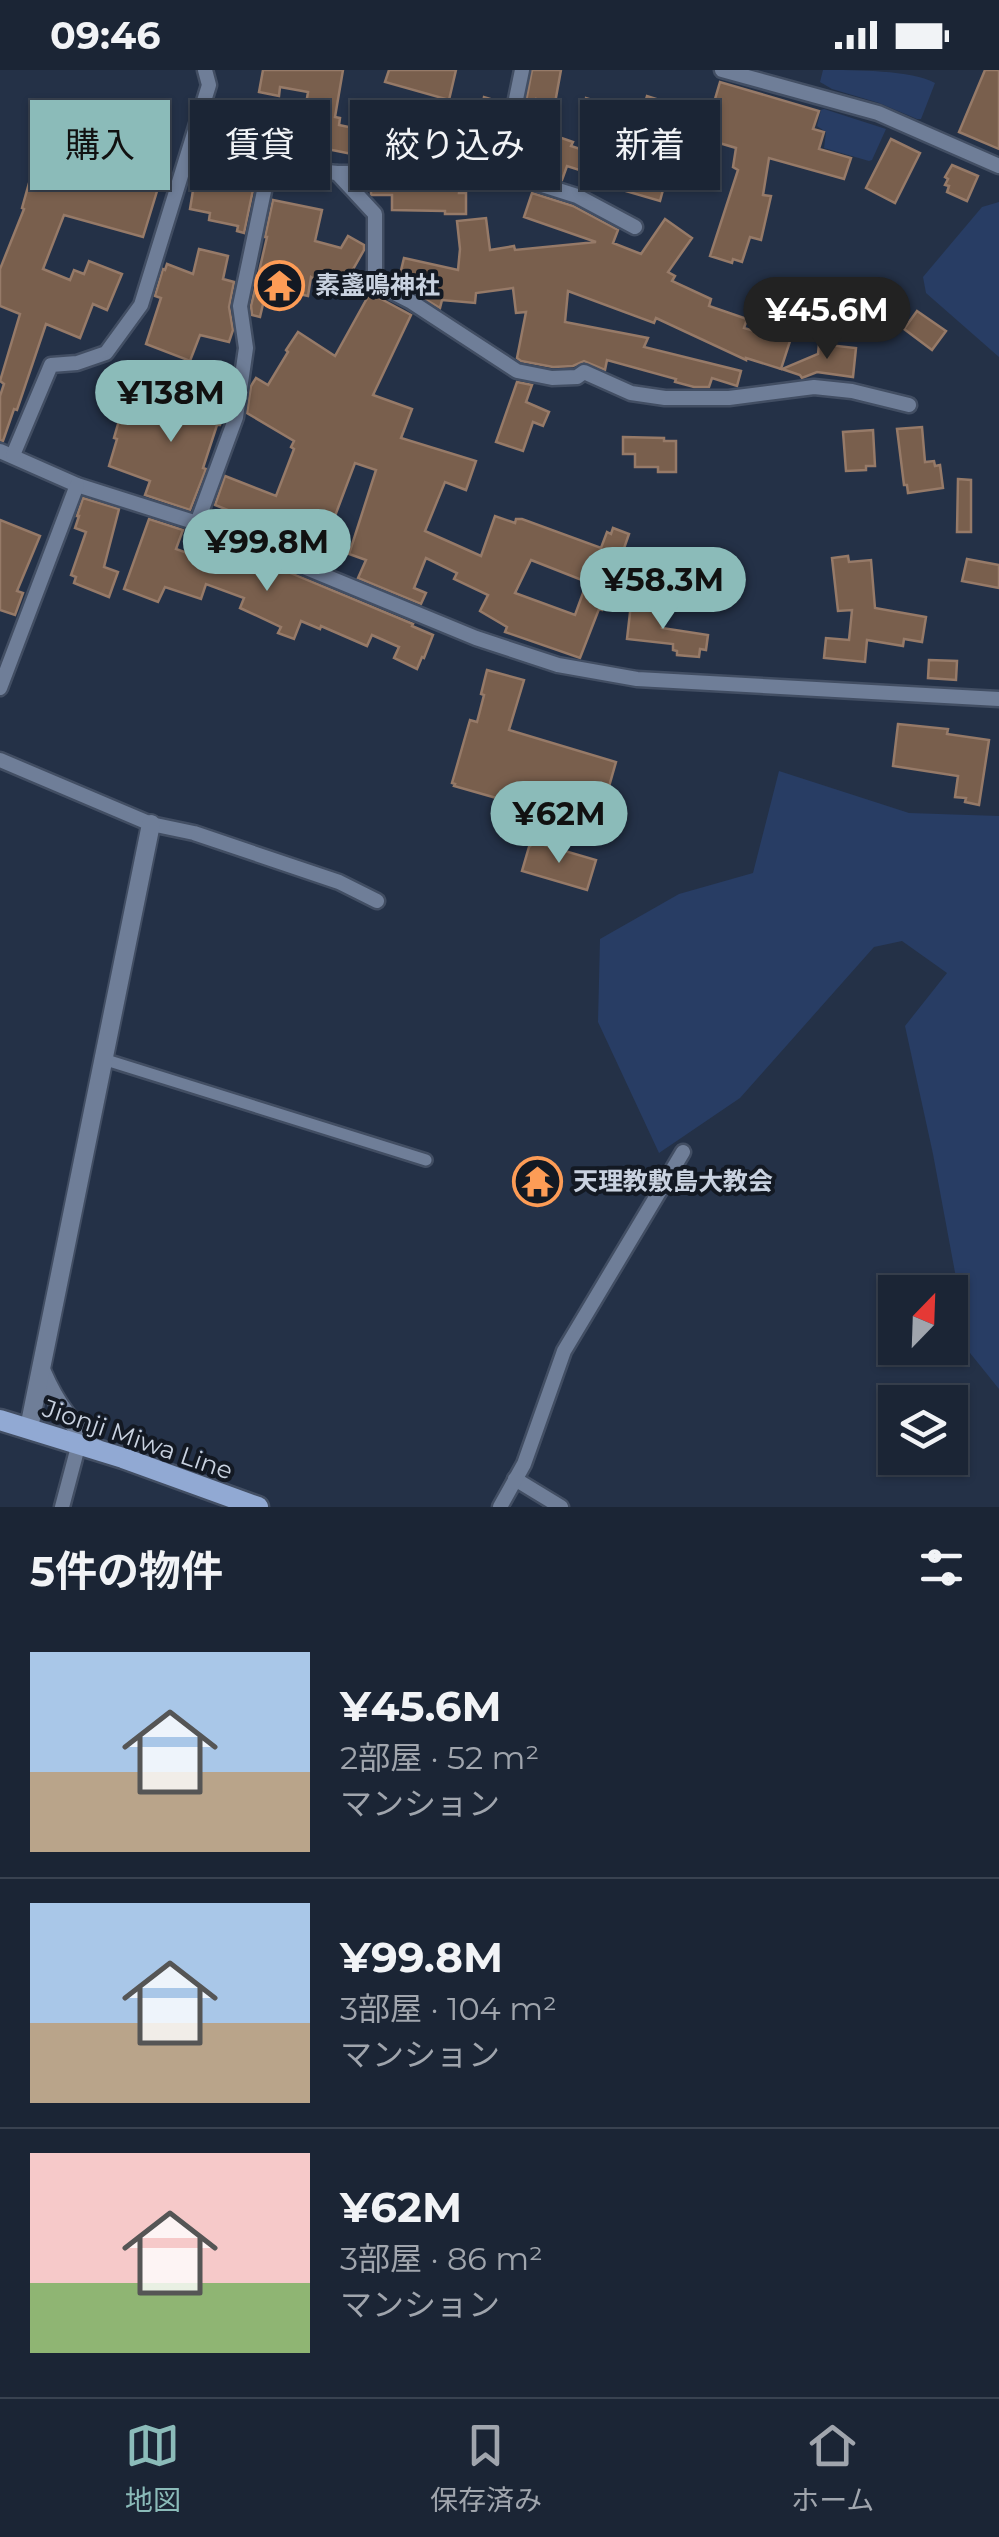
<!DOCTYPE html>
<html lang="ja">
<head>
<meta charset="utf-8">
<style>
  :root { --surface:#1b2535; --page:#242d3d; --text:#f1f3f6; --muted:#a0a5ad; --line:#394250; --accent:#8bbbb9 }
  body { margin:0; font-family:Montserrat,"Noto Sans JP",sans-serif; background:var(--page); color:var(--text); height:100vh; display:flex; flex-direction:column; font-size:38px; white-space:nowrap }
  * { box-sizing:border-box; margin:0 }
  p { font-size:32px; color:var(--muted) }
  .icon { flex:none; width:55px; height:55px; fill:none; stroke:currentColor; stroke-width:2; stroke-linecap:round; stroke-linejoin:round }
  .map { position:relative; height:1437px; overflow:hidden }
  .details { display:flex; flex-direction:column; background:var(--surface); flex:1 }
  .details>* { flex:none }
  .top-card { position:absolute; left:30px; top:30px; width:940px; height:90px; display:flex; gap:20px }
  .needle { width:65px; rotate:23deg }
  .tools { position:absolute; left:878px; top:1205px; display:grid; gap:20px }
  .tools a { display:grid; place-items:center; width:90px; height:90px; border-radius:0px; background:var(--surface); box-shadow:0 2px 8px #0004,0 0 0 2px var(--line); font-size:50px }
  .price { position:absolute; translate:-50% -85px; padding:0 22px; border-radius:35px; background:var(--accent); color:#111; font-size:32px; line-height:65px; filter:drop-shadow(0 2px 5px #0008) }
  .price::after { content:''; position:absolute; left:50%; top:60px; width:30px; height:22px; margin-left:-15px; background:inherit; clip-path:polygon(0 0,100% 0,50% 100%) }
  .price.active { background:#222; color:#fff }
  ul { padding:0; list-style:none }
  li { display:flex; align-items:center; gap:30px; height:250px; padding:0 30px }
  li+li { border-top:2px solid var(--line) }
  li span { display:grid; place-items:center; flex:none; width:280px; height:200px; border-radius:0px; color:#555 }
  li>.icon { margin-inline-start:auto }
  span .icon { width:120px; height:120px; fill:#fffc; stroke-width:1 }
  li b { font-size:42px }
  h2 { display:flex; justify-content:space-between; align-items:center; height:120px; padding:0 30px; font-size:42px }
  .tag { padding:0 35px; border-radius:0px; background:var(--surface); box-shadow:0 2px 8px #0004,0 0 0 2px var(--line); font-size:35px; line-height:90px }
  .tag.active { background:var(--accent); color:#111 }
  .status { display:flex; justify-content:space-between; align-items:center; height:70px; padding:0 50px; background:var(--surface); direction:ltr }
  .status svg { height:28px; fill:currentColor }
  .tabs { display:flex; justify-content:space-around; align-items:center; height:140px; border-top:2px solid var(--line); background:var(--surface); font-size:28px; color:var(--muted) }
  .tabs a { display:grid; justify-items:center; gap:5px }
  .tabs .active { color:var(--accent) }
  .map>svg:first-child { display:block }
</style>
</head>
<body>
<div class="status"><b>09:46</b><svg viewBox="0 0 49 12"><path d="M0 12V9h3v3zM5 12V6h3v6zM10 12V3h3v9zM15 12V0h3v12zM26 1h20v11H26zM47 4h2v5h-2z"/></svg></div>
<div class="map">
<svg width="999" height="1437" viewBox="0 0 999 1437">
  <rect width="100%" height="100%" fill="#243147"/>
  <g fill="#283d64">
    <path d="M823,0c30,0 90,0 112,13l-14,36h-4l-38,-16 -47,-14 -12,-7z"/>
    <polygon points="824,39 886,59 872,90 869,91 824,78 826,62 817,56 821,40"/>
    <polygon points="999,132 999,287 926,223 923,207 982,137"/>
    <polygon points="779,701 909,743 999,746 999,1319 970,1283 933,1084 905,956 947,903 902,871 874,877 740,1028 659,1083 598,952 600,869 679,824 753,803"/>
  </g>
  <g fill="#795f4d" stroke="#967a68" stroke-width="2.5" fill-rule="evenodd">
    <polygon points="263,0 343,0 335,47 340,48 339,55 377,63 379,46 391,47 392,41 479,52 484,27 504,33 491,91 460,89 460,92 357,92 357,85 312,76 310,89 287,87 292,57 302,59 308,22 280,17 279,26 259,22"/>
    <polygon points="389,0 456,0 449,30 385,12"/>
    <polygon points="532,0 561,0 555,33 536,29 530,57 573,72 571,76 601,86 611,55 581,46 586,28 631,42 633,36 643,39 647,26 710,46 720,12 819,41 813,59 824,62 819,79 851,88 844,109 769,88 763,125 771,126 761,170 750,167 742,192 733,189 732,193 710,186 738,100 733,97 736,78 679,61 660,131 622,120 624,114 567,96 562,110 538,103 540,97 515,89"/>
    <polygon points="985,0 999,0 999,79 959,62"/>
    <polygon points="45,56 79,65 77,73 80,74 74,97 82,99 79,109 116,120 122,99 129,101 130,99 161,108 143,167 64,145 43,199 70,210 74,200 84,204 89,191 122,204 107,240 93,234 80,268 46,254 17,340 14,339 3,371 0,370 0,326 4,314 0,311 20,244 0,236 0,199 24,139 22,138"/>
    <polygon points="891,69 920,83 895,133 866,118"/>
    <polygon points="952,95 978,106 967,131 947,122 949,116 945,115 948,109 945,107"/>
    <polygon points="216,99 253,105 253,120 244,163 237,161 238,156 209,150 210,143 190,139 195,108 204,110 205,106 212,107"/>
    <polygon points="361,113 460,113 459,123 466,123 466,144 445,144 445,141 392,140 392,125 371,125 371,119 366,119"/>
    <polygon points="532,123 573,136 618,160 613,173 641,184 665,149 692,168 668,202 675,206 672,211 711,229 709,236 747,249 744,258 774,267 775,263 791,268 781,299 746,288 746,290 656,248 654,253 568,221 565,252 648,268 644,277 741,301 737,316 712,308 709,317 694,317 675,312 676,309 607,290 605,300 584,291 573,296 553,297 521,291 517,288 526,242 516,243 513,218 476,223 475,233 442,230 440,238 398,213 404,188 458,200 460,179 457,151 486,148 490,180 514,176 515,180 596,172 524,147"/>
    <polygon points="273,130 322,140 315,171 341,178 348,166 364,175 364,180 339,224 311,207 308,226 267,217 260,247 252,245 251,236 267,167 265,167"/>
    <polygon points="199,179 228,186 223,209 234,212 229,237 233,260 229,272 200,265 190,291 146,274 161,228 155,226 163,199 165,200 167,194 193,204"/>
    <path d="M370,223l41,22 -38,80 39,14 -11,29 75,23 -10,29 -21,-8 -20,49 56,25 14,-40 20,7 1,-4h6l79,29 6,-16 4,2 2,-6 16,6 -9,26 -4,-1 -10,30 3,1 -7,20 -3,-1 -19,49 -75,-26 2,-5 -27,-16 8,-16 -34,-16 3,-6 -31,-15 -12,30 12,5 -5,11 -63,-26 8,-18 -17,-6 27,-84 -21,-7 -37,98 -55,-22 3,-9 -30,-11 2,-5 -23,-9 10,-29 51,20 18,-47 -3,-2 3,-6 -47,-28 4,-27 5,-8 12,7 20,-33 -2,-2 12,-18 37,24zM531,490l56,22 -12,33 -60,-22z"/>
    <polygon points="917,241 946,261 932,280 904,259"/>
    <polygon points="819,274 856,278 853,307 817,302 802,308 800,305 782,299 818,284"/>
    <polygon points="191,312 229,320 220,355 217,355 203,398 206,399 190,440 145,425 150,411 109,396 117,369 114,368 122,340 148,347 154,331 185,343"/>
    <polygon points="517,312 532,315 526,332 549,342 543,356 533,352 523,381 496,372"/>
    <polygon points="922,357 925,392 934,391 935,396 940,395 943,418 908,423 907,415 904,415 897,359"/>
    <polygon points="873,360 875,396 866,396 866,400 846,401 843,362"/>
    <polygon points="623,367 664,368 664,371 676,371 676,402 658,402 658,397 635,397 635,384 623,384"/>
    <polygon points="958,409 971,410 971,462 957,462"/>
    <polygon points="83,428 119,439 104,497 118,502 109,527 74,513 76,507 71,505 86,462 75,458 79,446 77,446"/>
    <polygon points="149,449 183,460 176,479 218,494 221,485 252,496 255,488 413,554 412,556 433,565 424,588 422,587 417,599 394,588 399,577 372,565 367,576 321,556 320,559 301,551 294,569 278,563 281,557 240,538 244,528 206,514 201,529 165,517 158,532 124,519"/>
    <polygon points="0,450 40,466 17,521 23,523 15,545 0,540"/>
    <polygon points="848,486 849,492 871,490 875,538 926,547 922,572 904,569 903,576 867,570 865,592 824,588 826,568 849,570 852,540 838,541 832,488"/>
    <polygon points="967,489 999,495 999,518 962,511"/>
    <polygon points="631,534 663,539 662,558 708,565 706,580 700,579 699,587 677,585 677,581 673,580 673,574 627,569"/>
    <polygon points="929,590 957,591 956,610 928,608"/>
    <polygon points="487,600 524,610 509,660 616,692 598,755 595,756 454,716 455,714 452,713 470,650 477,652 484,625 481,624"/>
    <polygon points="898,654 948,659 947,664 989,670 979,735 965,732 966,728 955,727 958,706 893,696"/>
    <polygon points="534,772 596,790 587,820 522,801 529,777"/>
  </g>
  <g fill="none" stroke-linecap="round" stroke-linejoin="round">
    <defs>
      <polyline id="pedestrian" points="103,989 426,1090"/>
      <g id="minor">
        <polyline points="722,0 878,43 999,96"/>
        <polyline points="190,82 263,95 337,103 501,102 577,126 635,157"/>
        <polyline points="501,102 522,0"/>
        <polyline points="337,103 375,144 375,213 410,231 517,301 552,308 577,307 584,302 631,323 665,328 729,328 814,317 852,321 909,335"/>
        <polyline points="0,381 77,415 197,453 476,568 558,595 637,609 999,629"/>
        <polyline points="13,385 51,295 77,293 106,283 141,235 209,15 205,0"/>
        <polyline points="197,453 236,347 246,278 240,236 264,121 263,95"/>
        <polyline points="0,618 77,415"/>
        <polyline points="0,690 151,754 194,763 339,812 377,831"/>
        <polyline points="515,1409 561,1437"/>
        <polyline points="62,1437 79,1373"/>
        <polyline points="500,1437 524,1394 564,1281 683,1082"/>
      </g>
      <g id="tertiary">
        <path d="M42,1302c15,35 29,50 55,77"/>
        <polyline points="29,1358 151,754"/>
      </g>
      <polyline id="secondary" points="0,1350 123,1388 258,1437"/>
    </defs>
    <use href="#pedestrian" stroke="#424e63" stroke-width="16"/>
    <use href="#minor" stroke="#424e63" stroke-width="19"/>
    <use href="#tertiary" stroke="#424e63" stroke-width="22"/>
    <use href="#secondary" stroke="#424e63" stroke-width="25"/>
    <use href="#pedestrian" stroke="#6f7e98" stroke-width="11"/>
    <use href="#minor" stroke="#6f7e98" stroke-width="14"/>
    <use href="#tertiary" stroke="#6f7e98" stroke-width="18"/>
    <use href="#secondary" stroke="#91a9d3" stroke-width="20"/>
  </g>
  <defs>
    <symbol id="temple-ring" viewBox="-11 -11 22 22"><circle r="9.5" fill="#131923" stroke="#fd9c56" stroke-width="1.5"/><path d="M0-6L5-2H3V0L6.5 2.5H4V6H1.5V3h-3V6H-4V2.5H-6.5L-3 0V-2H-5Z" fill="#fd9c56"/></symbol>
  </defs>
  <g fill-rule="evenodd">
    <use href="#temple-ring" x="252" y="188" width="55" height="55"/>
    <use href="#temple-ring" x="510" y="1084" width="55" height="55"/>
  </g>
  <g text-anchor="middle" stroke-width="8" stroke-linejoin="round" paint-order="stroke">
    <g font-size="25" font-weight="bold" fill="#c9d2e0" stroke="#131923" text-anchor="start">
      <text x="315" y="224">素盞鳴神社</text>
      <text x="573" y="1120">天理教敷島大教会</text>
    </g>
    <g font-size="25" fill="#c9d2e0" stroke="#131923">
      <text transform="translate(138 1369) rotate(19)" y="9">Jionji Miwa Line</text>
    </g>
  </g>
</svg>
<div class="tools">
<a><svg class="needle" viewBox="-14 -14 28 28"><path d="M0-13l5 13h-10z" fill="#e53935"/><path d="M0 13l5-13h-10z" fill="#a0a5ad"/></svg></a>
<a><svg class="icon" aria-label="layers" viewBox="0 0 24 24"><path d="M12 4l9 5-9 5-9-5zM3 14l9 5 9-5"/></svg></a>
</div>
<b class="price active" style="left:827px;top:292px">¥45.6M</b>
<b class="price" style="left:171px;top:375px">¥138M</b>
<b class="price" style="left:267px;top:524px">¥99.8M</b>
<b class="price" style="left:663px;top:562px">¥58.3M</b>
<b class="price" style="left:559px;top:796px">¥62M</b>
<div class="top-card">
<a class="tag active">購入</a>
<a class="tag">賃貸</a>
<a class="tag">絞り込み</a>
<a class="tag">新着</a>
</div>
</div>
<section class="details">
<h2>5件の物件<svg class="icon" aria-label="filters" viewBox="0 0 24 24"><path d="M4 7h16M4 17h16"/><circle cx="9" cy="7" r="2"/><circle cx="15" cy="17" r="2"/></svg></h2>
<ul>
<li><span style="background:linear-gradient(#a9c7e8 60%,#b9a48a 0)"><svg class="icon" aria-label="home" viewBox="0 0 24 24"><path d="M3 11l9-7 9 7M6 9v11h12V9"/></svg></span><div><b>¥45.6M</b><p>2部屋 · 52 m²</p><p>マンション</p></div></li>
<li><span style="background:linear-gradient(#a9c7e8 60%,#b9a48a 0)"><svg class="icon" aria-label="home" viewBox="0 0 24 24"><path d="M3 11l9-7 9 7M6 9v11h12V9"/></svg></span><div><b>¥99.8M</b><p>3部屋 · 104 m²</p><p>マンション</p></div></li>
<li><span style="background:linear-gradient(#f6c9c9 65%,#8fb573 0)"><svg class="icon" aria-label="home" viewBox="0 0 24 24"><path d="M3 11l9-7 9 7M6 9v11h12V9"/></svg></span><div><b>¥62M</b><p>3部屋 · 86 m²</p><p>マンション</p></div></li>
</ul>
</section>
<nav class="tabs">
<a class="active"><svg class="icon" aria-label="map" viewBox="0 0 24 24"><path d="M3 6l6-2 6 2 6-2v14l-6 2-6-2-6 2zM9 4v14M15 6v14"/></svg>地図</a>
<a><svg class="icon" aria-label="saved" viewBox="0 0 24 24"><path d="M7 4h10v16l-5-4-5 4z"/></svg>保存済み</a>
<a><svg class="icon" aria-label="home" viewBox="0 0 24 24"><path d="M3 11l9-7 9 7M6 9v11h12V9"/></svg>ホーム</a>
</nav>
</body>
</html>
